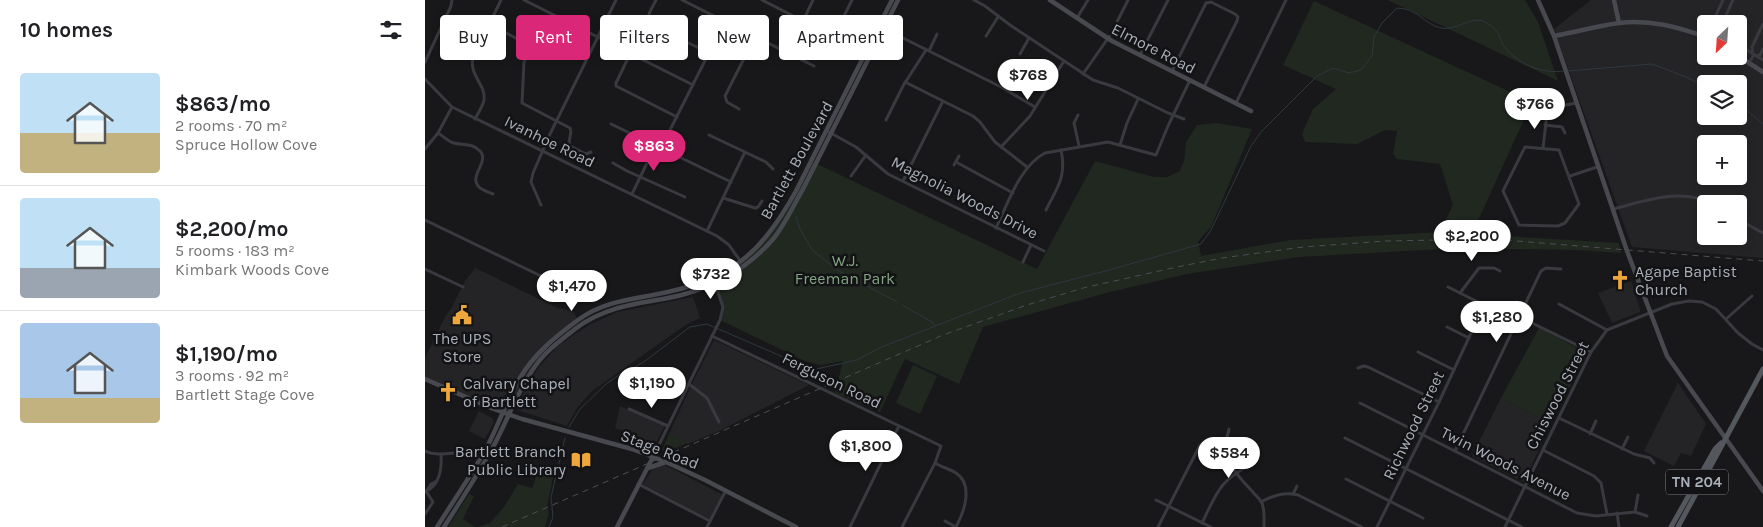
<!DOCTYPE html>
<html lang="en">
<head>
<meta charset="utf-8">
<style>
  :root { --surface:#fff; --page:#f2f2f2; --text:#202124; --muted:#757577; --line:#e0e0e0; --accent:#db2777 }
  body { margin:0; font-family:Karla,sans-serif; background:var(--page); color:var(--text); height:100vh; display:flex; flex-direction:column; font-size:19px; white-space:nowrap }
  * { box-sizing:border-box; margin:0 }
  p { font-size:16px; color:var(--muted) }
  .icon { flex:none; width:28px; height:28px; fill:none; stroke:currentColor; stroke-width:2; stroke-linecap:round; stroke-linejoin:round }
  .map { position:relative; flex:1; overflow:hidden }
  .sheet { display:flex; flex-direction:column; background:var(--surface); width:425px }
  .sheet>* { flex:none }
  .top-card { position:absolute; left:15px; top:15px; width:475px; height:45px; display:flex; gap:10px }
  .needle { width:32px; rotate:205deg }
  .fabs { position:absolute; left:1272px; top:15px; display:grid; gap:10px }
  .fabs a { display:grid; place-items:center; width:50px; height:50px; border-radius:5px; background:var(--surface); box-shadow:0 2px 8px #0003; font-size:25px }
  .price { position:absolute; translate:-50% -42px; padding:0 11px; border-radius:18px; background:#fff; color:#222; font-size:16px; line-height:32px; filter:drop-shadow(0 1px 2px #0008) }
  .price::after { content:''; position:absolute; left:50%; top:30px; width:15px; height:11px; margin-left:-8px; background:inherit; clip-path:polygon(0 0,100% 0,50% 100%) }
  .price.current { background:var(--accent); color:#fff }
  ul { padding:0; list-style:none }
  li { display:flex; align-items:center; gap:15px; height:125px; padding:0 20px }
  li+li { border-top:1px solid var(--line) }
  li span { display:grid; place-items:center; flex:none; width:140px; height:100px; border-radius:5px; color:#555 }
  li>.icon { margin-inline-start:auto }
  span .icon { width:60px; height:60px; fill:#fffc; stroke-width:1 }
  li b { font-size:21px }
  h2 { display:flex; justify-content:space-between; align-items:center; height:60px; padding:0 20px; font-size:21px }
  .chip { padding:0 18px; border-radius:5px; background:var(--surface); box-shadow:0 2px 8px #0003; font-size:18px; line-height:45px }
  .chip.current { background:var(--accent); color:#fff }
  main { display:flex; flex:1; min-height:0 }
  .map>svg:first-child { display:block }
</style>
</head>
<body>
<main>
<section class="sheet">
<h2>10 homes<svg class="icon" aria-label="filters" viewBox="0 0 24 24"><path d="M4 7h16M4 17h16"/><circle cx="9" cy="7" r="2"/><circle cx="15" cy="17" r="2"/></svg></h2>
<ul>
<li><span style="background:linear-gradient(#bfe0f5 60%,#c2b280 0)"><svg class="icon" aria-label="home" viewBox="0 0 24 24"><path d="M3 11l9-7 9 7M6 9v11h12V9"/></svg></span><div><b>$863/mo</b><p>2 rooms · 70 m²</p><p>Spruce Hollow Cove</p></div></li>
<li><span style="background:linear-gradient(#bfe0f5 70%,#9aa5b1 0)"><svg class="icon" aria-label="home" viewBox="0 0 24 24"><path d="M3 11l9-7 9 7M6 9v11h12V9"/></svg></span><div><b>$2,200/mo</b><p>5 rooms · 183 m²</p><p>Kimbark Woods Cove</p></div></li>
<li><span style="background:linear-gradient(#a9c7e8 75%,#c2b280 0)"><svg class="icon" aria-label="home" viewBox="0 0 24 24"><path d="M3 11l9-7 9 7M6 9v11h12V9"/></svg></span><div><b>$1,190/mo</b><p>3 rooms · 92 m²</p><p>Bartlett Stage Cove</p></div></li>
</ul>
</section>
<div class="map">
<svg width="1338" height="527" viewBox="0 0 1338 527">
  <rect width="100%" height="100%" fill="#18181a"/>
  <g fill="#242427" fill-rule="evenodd">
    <path d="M1166,0h172v258l-131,-11 -78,-218zM1281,24h33v32h-33zM1281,84h33v32h-33zM1281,144h33v32h-33zM1281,204h33v32h-33z"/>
    <polygon points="50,268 133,308 148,311 154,322 125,345 107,366 82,414 0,379 0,358 21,315 26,309 40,281"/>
    <polygon points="1206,281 1215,309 1215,312 1187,323 1173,293"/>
    <polygon points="268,297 275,318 262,324 167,391 152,408 142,426 92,410 92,407 102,385 114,367 131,348 147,336 166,324 192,312"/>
    <polygon points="289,340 384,385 296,430 263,444 244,434 265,388"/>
    <polygon points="1253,383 1281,424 1266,456 1256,453 1249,466 1219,451"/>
    <polygon points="1076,398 1126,423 1099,482 1047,456"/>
    <polygon points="195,406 240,425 227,451 196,441 201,432 190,428"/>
    <polygon points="54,411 67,418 69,422 60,439 44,431"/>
    <polygon points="238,464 296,494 296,497 285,519 217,485 227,470"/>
  </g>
  <g fill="#202820">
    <polygon points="963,0 1100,0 1113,22 1133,81"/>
    <polygon points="889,1 1107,102 1047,234 1194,243 1196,253 1150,250 1034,248 874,257 762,274 681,293 558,327 534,384 480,359 455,412 410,393 418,361 396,365 380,361 295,320 298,307 288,278 316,262 347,229 386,161 612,269 670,161 729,177 742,177 755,171 759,161 761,142 772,125 791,123 827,129 786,227 773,241 776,256 865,240 1015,232 1028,205 1015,164 972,159 968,154 972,131 960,130 932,144 880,142 877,134 888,109 911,89 858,65"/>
    <polygon points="1114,328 1162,353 1126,423 1076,398"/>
    <polygon points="488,365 512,376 495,414 471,403"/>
    <polygon points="244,434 261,442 262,443 239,453 237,450"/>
    <polygon points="113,472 128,477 122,507 124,513 120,527 53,527 65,523 79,507 93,484 107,488"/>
    <polygon points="44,494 49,496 38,519 50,527 23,527"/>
  </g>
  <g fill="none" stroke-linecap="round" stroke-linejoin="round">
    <g stroke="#2e383e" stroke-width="1">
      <polyline points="1143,71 1227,64 1261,77 1281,87"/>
      <polyline points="1314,104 1338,124"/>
      <polyline points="371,216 375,229 388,251 414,271 472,302"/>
      <polyline points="477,305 507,322 510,325"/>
      <path d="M144,427l11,-18 26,-25 14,-10 7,-2 18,-11 45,-34 17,-3 83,36 26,9 41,-9 22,-12 141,-55 89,-23 92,-26 10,-14 40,-84 10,-14 56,-56 16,-8 16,5 12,-3 11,-14 2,-19 8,-14 15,-15c21,0 28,17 44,20 16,3 31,-13 44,-6 18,9 12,18 23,29 15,15 36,23 56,20"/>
      <polyline points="124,527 128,517 126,497 140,438"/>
    </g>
    <g stroke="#393a3f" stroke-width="3">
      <polyline points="99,0 268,85"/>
      <path d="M231,0c-3,7 -11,16 -6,24l59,29"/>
      <polyline points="257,0 389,66"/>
      <polyline points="337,0 441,53"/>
      <polyline points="549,0 560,6 585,25 668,80 693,88 743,113 759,119"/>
      <polyline points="652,18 663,0"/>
      <polyline points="378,21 388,0"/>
      <path d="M64,24l42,22 -7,16 -2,41 48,25c3,6 -3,12 0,18l16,8 5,-2"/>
      <polyline points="1287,24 1298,0"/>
      <polyline points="1297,24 1308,0"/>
      <polyline points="458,28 576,87 610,107"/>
      <polyline points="409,36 427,0"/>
      <polyline points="561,36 573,17"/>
      <polyline points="1314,45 1338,60"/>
      <polyline points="504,51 512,34"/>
      <polyline points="205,54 191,83 191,86 252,117"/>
      <polyline points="595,54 604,38"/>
      <polyline points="715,55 743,0"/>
      <polyline points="1331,56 1335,55 1338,49"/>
      <polyline points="0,62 26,6 27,0"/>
      <polyline points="1324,63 1328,56 1327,47 1338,24"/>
      <polyline points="747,71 781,3 786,2 810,14 813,17 812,21 779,87"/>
      <polyline points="658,74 686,34 703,0"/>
      <polyline points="0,79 27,107 292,236 304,245 316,262"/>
      <polyline points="480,82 548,116 555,122 570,142 602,167"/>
      <polyline points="811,103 861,0"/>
      <polyline points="314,109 302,102 300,96 330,37"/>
      <polyline points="653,115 649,123 654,146"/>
      <path d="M50,119c3,-6 8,-13 9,-19 2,-16 -15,-24 -11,-42l28,-58"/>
      <polyline points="461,120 478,86 501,50"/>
      <polyline points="186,124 306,182"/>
      <polyline points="1120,125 1137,127 1140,133"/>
      <polyline points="402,131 431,147 463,174 619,251"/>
      <path d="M13,133c5,3 9,7 13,9 10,4 21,0 29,9 10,11 -12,25 -1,36 3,3 9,5 14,7"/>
      <polyline points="284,135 341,162 348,169"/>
      <polyline points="695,145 702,123 713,99"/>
      <polyline points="576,147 605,116 639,61"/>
      <polygon points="1100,147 1134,150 1154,204 1140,223 1133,226 1094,225 1078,191"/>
      <polyline points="1118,148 1122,114 1131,107 1151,103"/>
      <polyline points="0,149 13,133 27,107"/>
      <polyline points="531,162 588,193"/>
      <polyline points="188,163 202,171 260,197"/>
      <polyline points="529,165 534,156"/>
      <polyline points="426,176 441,155"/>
      <polyline points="1145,176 1172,167"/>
      <polyline points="478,181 518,101"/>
      <polyline points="207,194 222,163 241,138 300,21"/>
      <polyline points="298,198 330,208 333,207 337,201"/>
      <polyline points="116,205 106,182 108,173 125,134 191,0"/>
      <path d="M1188,209c32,-8 69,-22 100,-5"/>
      <path d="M621,210c11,-22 21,-34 15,-60"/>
      <polyline points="0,220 116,276"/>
      <polyline points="1314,220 1338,233"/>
      <path d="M571,228c12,-25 24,-62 49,-75l63,-11 48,13 12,-29 22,-46"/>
      <polyline points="282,231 320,152"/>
      <polyline points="598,262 606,245"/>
      <polyline points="0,269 38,287"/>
      <polyline points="1023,287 1059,305 1095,317 1166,352"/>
      <polyline points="1035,293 1054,268 1069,268 1075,271"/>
      <polyline points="1134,304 1182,330"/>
      <polyline points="1301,319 1327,296"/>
      <polyline points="1022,327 1044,338"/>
      <polyline points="287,336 516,446 510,463 477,527"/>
      <polyline points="993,352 1029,370"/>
      <polyline points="933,368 939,366 943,367 1014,402"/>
      <polyline points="264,384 282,398 294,422"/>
      <polyline points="935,403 1152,513 1171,516 1210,512 1222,516"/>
      <polyline points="204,409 243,426"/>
      <polyline points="1134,418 1209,454 1225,458 1229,463"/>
      <path d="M804,429c-9,29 4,42 23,62 3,4 8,8 10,12 3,8 2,16 2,24"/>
      <polyline points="1165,434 1171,421"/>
      <polyline points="920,438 1097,527"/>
      <polyline points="410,439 457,461"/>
      <polyline points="1197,449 1203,437"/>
      <polyline points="1118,450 1169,476 1176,483 1182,514"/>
      <path d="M0,451c18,8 38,-4 57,5"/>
      <polyline points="1030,451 1116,271 1121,268 1136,269"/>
      <polyline points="228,457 295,320 298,307 288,278"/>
      <path d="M510,463c6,4 15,6 21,10 18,12 8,39 0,54l-11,-6"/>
      <polyline points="921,479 998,518"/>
      <polyline points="213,484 285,521"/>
      <polyline points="2,490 6,484 10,482"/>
      <path d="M0,492c15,-7 17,-24 16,-38"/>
      <polyline points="868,494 872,486"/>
      <polyline points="731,500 786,527"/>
      <path d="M836,502c13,-7 23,-10 37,-7l64,32"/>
      <polyline points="1210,512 1213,495"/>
      <polyline points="1192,513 1194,527"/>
      <polyline points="0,514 8,502 1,491"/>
      <path d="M777,523c16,-33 18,-43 52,-60"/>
      <polyline points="282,527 300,492"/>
      <polyline points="425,527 474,426"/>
      <polyline points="733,527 775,445 781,442 800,442"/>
      <polyline points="952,527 1014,402 1059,305"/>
      <polyline points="1080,527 1166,352 1182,330 1247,304 1264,301 1277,302 1291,309 1313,333 1327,344 1338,350"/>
    </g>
    <g stroke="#47494f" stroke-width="4.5">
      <polyline points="625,0 687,41 826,111"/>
      <polyline points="1113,0 1129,36 1202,251 1242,356 1338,491"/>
      <polyline points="1189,0 1194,23"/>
      <path d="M1129,36c22,-4 43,-10 65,-13 30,-4 59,4 87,14"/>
      <polyline points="1313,56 1338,72"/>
      <polyline points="0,379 66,408 97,419 207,449 241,462 280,480 371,527"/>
      <polyline points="223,468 241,462"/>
      <path d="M12,527c17,-27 35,-53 50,-80 12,-23 20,-48 33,-69 14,-24 36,-42 58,-58 23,-17 48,-20 75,-25 76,-14 106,-38 143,-104l96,-191"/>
      <path d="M19,527c16,-25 33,-51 48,-78 15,-27 25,-58 44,-84 10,-14 25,-25 39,-36 26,-20 56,-25 88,-30 43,-7 83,-28 111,-61 12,-15 19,-32 29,-49l95,-189"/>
      <polyline points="192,527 228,457"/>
    </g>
    <g stroke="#55575e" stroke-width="5">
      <polyline points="1246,527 1290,449 1296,443"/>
      <polyline points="1253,527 1338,369"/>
    </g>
    <polyline stroke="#4c4e54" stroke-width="1" stroke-dasharray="6 5" stroke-linecap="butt" points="77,527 518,335 602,305 658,288 752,267 797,258 878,247 961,241 1067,239 1338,261"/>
  </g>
  <defs>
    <symbol id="church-bare" viewBox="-9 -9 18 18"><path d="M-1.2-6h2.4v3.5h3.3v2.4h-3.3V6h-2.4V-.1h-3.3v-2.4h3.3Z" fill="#efa63a" stroke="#131315" stroke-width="2.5" paint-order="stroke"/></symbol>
    <symbol id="civic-bare" viewBox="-9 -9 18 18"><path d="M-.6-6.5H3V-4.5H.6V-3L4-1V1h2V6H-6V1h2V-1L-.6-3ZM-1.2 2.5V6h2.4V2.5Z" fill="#efa63a" stroke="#131315" stroke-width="2.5" paint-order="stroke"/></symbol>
    <symbol id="library-bare" viewBox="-9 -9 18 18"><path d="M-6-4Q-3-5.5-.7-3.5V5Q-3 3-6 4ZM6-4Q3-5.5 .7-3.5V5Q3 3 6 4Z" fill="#efa63a" stroke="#131315" stroke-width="2.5" paint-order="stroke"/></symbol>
  </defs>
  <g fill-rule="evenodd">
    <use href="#church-bare" x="1181" y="266" width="28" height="28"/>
    <use href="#civic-bare" x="23" y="301" width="28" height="28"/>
    <use href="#church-bare" x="9" y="378" width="28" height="28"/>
    <use href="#library-bare" x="142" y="446" width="28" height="28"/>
  </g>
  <g text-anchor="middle" stroke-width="5" stroke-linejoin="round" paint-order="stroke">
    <rect fill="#131315" stroke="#7d8188" stroke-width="1" x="1241" y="469.5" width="62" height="25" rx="4"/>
    <g font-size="15" font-weight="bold" fill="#aab0b9">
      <text x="1272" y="487">TN 204</text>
    </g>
    <g font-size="16" fill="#aab0b9" stroke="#131315">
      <text transform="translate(729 48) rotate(27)" y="6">Elmore Road</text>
      <text transform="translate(125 141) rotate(26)" y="6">Ivanhoe Road</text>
      <text transform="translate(371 160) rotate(-61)" y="6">Bartlett Boulevard</text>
      <text transform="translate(540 197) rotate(27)" y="6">Magnolia Woods Drive</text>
      <text transform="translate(407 380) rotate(26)" y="6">Ferguson Road</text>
      <text transform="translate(1132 395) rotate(-63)" y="6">Chiswood Street</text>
      <text transform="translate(988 425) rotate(-64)" y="6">Richwood Street</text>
      <text transform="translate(235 449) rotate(21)" y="6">Stage Road</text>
      <text transform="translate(1081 463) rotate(27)" y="6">Twin Woods Avenue</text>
    </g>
    <g font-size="16" fill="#82a482" stroke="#131315">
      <text x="420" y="266">W.J.<tspan x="420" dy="18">Freeman Park</tspan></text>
    </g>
    <g font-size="16" fill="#aab0b9" stroke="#131315" text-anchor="start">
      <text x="1210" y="277">Agape Baptist<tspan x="1210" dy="18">Church</tspan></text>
      <text x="37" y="344" text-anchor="middle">The UPS<tspan x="37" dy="18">Store</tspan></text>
      <text x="38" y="389">Calvary Chapel<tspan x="38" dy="18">of Bartlett</tspan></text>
      <text x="141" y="457" text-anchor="end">Bartlett Branch<tspan x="141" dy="18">Public Library</tspan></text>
    </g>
  </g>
</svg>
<div class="fabs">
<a><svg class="needle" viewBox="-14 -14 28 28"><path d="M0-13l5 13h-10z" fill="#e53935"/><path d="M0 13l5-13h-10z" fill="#757577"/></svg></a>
<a><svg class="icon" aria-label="layers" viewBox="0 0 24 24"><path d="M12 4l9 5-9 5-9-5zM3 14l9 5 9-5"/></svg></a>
<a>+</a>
<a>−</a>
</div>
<b class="price" style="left:603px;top:101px">$768</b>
<b class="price" style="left:1110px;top:130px">$766</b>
<b class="price current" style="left:229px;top:172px">$863</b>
<b class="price" style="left:1047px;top:262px">$2,200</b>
<b class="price" style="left:286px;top:300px">$732</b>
<b class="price" style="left:147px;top:312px">$1,470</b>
<b class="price" style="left:1072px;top:343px">$1,280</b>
<b class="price" style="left:227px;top:409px">$1,190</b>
<b class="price" style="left:441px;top:472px">$1,800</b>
<b class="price" style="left:804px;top:479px">$584</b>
<div class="top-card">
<a class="chip">Buy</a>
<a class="chip current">Rent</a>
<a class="chip">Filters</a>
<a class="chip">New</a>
<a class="chip">Apartment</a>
</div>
</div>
</main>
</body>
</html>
